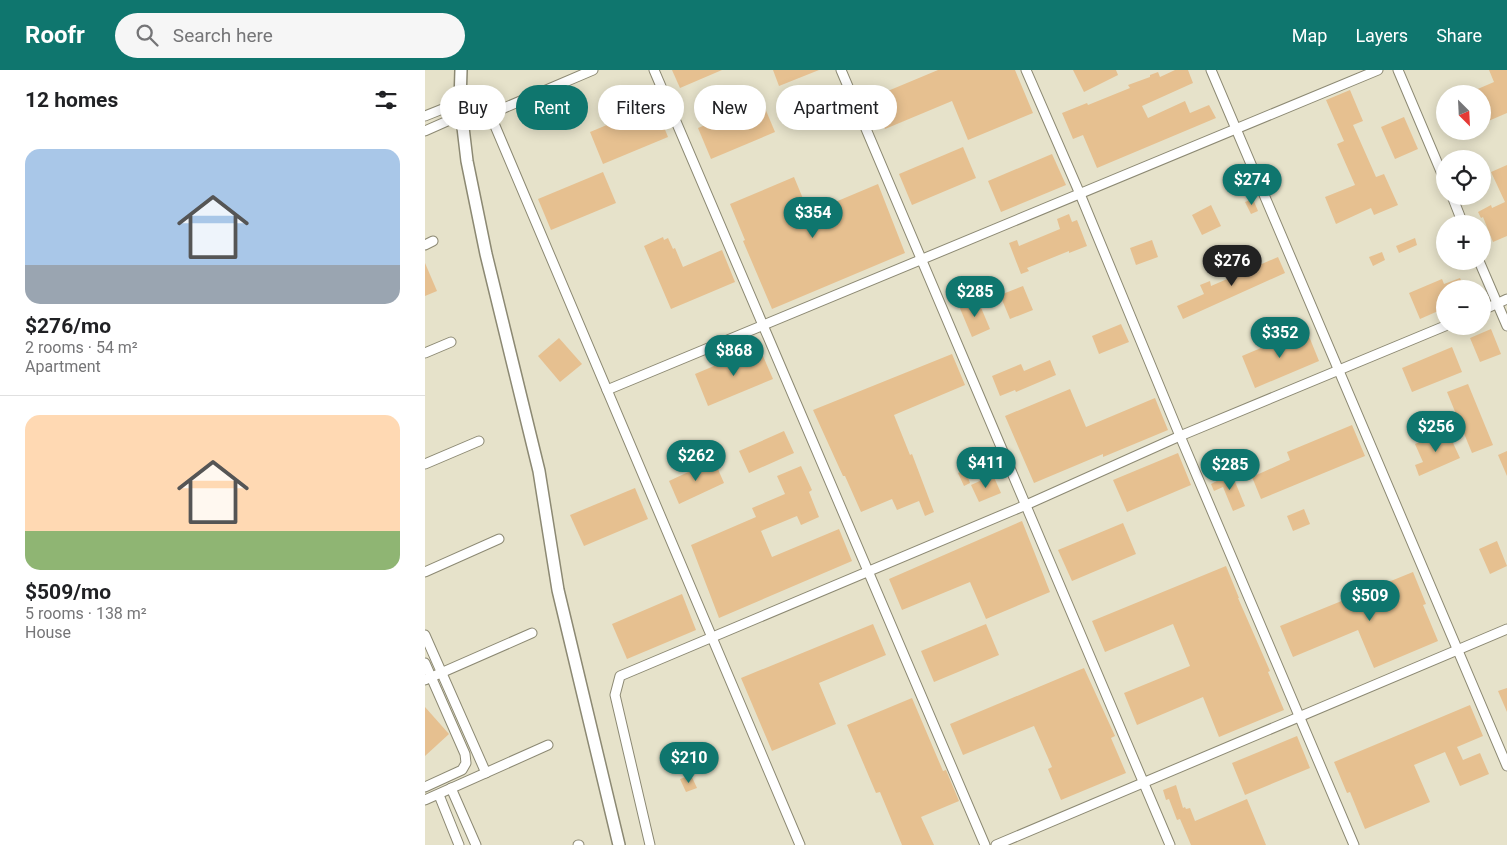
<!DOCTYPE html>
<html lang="en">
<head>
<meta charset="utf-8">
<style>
  :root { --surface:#fff; --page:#f6f6f6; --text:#202124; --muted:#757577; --line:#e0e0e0; --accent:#0f766e }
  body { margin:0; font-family:Roboto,sans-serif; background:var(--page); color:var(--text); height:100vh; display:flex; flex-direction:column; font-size:19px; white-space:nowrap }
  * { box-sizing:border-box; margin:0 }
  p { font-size:16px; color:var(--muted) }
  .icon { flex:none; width:28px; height:28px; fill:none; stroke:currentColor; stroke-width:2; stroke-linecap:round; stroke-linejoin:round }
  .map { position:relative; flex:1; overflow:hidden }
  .details { display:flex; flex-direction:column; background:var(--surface); width:425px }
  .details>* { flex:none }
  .banner { position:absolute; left:15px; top:15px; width:475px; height:45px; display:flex; gap:10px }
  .needle { width:32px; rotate:156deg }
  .buttons { position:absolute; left:1011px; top:15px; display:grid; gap:10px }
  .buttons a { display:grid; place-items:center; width:55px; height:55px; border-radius:50%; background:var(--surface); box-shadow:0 2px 12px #0003; font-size:25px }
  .price { position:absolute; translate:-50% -42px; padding:0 11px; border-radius:18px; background:var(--accent); color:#fff; font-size:16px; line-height:32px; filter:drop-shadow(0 1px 2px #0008) }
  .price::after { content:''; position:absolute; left:50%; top:30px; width:15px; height:11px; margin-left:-8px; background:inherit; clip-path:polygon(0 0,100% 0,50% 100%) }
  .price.on { background:#222; color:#fff }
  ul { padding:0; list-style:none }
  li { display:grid; align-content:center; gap:10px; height:265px; padding:0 25px }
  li+li { border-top:1px solid var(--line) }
  li span { display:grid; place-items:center; height:155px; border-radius:15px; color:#555 }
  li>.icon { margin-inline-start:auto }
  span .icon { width:90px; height:90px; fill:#fffc; stroke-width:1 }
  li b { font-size:21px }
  h2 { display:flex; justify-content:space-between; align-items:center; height:60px; padding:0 25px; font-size:21px }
  .pill { padding:0 18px; border-radius:22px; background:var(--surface); box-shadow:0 2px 12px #0003; font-size:18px; line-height:45px }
  .pill.on { background:var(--accent); color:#fff }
  header { display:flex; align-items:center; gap:30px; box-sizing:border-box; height:70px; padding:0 25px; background:var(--accent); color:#fff }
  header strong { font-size:24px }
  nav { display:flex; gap:28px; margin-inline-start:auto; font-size:18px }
  .search { width:350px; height:45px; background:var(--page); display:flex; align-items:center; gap:12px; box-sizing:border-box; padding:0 18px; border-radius:28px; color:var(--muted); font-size:19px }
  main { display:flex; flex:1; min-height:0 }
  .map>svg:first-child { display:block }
</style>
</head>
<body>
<header>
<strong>Roofr</strong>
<div class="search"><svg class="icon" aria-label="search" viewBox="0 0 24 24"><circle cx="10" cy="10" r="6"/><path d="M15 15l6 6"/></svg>Search here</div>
<nav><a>Map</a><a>Layers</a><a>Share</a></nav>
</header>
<main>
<section class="details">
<h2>12 homes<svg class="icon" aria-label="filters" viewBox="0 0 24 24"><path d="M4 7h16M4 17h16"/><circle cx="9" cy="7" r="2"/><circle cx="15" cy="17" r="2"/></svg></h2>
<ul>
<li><span style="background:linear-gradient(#a9c7e8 75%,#9aa5b1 0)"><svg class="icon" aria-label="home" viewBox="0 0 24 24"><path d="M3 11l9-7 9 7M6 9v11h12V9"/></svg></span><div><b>$276/mo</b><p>2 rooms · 54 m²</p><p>Apartment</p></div></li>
<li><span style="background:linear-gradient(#ffd9b3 75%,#8fb573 0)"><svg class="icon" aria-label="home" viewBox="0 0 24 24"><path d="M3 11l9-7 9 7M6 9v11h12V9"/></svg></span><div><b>$509/mo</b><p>5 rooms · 138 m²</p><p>House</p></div></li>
</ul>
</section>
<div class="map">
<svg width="1082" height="775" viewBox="0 0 1082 775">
  <rect width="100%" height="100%" fill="#e6e2ca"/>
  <g fill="#e6c090">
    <polygon points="247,0 297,0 255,18"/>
    <polygon points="348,0 394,0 354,16"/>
    <polygon points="513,0 590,0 608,43 543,70 527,31 460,59 446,28"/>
    <polygon points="648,0 691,0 693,5 659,22"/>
    <polygon points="750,0 763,0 768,13 717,36 723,48 760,31 765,43 784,35 791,48 672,98 658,65 648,69 637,43 662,33 663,35 705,18 703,15 725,7 725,5 733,2 735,7"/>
    <polygon points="1064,0 1082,0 1082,43 1061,52 1058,44 1058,24 1041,24 1069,12"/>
    <polygon points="925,20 938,51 928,55 951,107 959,104 973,135 949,145 946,138 911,154 900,127 930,115 912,74 919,71 901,30"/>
    <polygon points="337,31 350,62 286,89 273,58"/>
    <polygon points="230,35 243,67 178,94 165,62"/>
    <polygon points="979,47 993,79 970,89 956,57"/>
    <polygon points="538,77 551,108 487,135 474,104"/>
    <polygon points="627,84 641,115 576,142 563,111"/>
    <polygon points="1082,95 1082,166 1068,172 1058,147 1056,148 1053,142 1066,135 1067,138 1080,132 1066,102"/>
    <polygon points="178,102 191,133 126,160 113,129"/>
    <polygon points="369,107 384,143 453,114 480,183 347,239 318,171 320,170 305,134"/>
    <polygon points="828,129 833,141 826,144 820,132"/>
    <polygon points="786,135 796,156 777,165 767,145"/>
    <polygon points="644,144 647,152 652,150 662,176 644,183 644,181 602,198 604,201 596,204 584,173 592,170 594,176 635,159 632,149"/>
    <polygon points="238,167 239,170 243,168 248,179 250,178 258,197 297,180 310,212 246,239 219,176"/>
    <polygon points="990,168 992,175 974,183 971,176"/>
    <polygon points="727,170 733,187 711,195 705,178"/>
    <polygon points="957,182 960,190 948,196 944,187"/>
    <polygon points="853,187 860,203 758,249 752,236 779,224 775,215 785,211 786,216"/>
    <polygon points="0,193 12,221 0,226"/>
    <polygon points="1035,208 1040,219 1020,219 1020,238 995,249 984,223 1017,209 1019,214"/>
    <polygon points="598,216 608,240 585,249 575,225"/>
    <polygon points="552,228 565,259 547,267 534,236"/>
    <polygon points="696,254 704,272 674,284 667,266"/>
    <polygon points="881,259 894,291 830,318 817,286"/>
    <polygon points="1066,259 1076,284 1055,292 1045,268"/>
    <polygon points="134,268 157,294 135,312 113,286"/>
    <polygon points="334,277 348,309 283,336 270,304"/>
    <polygon points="1027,277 1037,302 987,322 977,298"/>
    <polygon points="527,284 540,315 469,345 485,385 487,384 509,442 500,446 494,431 472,440 467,429 436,442 420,406 418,406 388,340"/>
    <polygon points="625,290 631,305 591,322 590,320 575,326 567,306 596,294 599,301"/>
    <polygon points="1043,314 1068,375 1047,383 1022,322"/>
    <polygon points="645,319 661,357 730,328 743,360 678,387 678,384 609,413 580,346"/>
    <polygon points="927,355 940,386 836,429 827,407 865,390 862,382"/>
    <polygon points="1022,360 1035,388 994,406 990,395 998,392 990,374"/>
    <polygon points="359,361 369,383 324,403 314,381"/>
    <polygon points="1082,381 1082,406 1073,385"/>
    <polygon points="753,383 766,415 702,442 688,410"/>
    <polygon points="289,390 299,413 254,434 244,411"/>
    <polygon points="376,396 387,420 384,422 394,447 376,455 372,446 336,461 347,487 414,459 427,491 294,548 266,475 331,447 327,438 360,424 352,406"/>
    <polygon points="540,400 545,413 539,416 533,403"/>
    <polygon points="806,402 820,436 808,441 798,417 789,421 786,414 792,411 791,409"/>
    <polygon points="568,405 576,423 554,432 546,415"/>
    <polygon points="210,418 223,449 159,476 145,445"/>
    <polygon points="879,439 885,454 868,461 862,446"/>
    <polygon points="597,451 625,522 561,549 545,512 477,540 464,509"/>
    <polygon points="698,453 711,484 647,511 633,480"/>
    <polygon points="1072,471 1082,496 1065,504 1054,479"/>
    <polygon points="801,496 814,528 813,528 845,601 843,602 859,640 794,667 778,627 712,655 699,623 765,596 748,554 680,582 667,551"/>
    <polygon points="988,502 1001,534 998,535 1013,571 949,598 933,560 868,587 855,556"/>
    <polygon points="257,524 271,560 202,589 187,554"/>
    <polygon points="448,554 461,585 394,613 411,654 347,681 316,608"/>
    <polygon points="561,554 574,585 509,612 496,581"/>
    <polygon points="659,598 690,666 686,668 701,703 636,730 623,699 627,697 609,656 538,685 525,654"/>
    <polygon points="1082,618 1082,642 1073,621"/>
    <polygon points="487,628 518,701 521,700 534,731 496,747 509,775 477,775 455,722 451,723 422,655"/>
    <polygon points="1045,635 1058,666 1032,677 1038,690 1055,683 1064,704 1035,716 1020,682 989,695 1005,732 940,759 925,722 922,723 909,692"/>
    <polygon points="0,637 24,664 0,686"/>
    <polygon points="872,666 885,698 820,725 807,693"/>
    <polygon points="266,705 272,718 261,722 255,709"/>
    <polygon points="751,715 758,738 760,737 761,739 765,738 770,751 822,729 841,775 766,775 755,749 752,750 744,729 741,730 738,720"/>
  </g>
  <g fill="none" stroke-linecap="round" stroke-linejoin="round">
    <defs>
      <g id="minor">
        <polyline points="168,0 65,44 375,775"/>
        <polyline points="229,0 560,775"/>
        <polyline points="416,0 745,775"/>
        <polyline points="601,0 655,124 755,366 929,775"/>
        <polyline points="786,0 1082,696"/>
        <polyline points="973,0 1020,111"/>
        <polyline points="0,46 35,32"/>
        <polyline points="0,61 36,45"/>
        <polyline points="1027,126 1038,154"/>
        <polyline points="0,175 8,171"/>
        <polyline points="1054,191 1082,256"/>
        <polyline points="1058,240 1082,229"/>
        <polyline points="0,283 26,272"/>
        <polyline points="182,320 953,0"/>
        <polyline points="0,394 54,371"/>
        <polyline points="0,502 74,469"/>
        <polyline points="0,565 61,703"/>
        <polyline points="0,593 40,684 41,693 37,700 0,717"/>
        <polyline points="0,610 107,563"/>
        <polyline points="26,718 51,775"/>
        <polyline points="14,725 34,775"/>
        <polyline points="0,730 123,675"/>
        <polyline points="153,775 154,775"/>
        <polyline points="225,775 190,625 195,606 601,435 755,366 1020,256"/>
        <polyline points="571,775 1082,559"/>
      </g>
      <polyline id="tertiary" points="36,0 35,32 42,91 61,184 114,401 133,520 194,775"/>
    </defs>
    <use href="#minor" stroke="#8c8973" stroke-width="11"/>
    <use href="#tertiary" stroke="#8c8973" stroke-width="14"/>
    <use href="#minor" stroke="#fff" stroke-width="9"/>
    <use href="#tertiary" stroke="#fff" stroke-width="11"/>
  </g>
</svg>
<div class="buttons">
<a><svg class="needle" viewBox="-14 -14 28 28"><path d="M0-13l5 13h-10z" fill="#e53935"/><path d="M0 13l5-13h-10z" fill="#757577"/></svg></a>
<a><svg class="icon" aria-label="locate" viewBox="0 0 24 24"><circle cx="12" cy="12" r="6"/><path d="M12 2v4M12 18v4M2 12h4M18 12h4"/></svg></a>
<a>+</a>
<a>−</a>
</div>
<b class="price" style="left:827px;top:136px">$274</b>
<b class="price" style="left:388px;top:169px">$354</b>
<b class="price on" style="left:807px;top:217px">$276</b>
<b class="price" style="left:550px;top:248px">$285</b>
<b class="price" style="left:855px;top:289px">$352</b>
<b class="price" style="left:309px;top:307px">$868</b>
<b class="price" style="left:1011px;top:383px">$256</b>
<b class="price" style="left:271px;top:412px">$262</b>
<b class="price" style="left:561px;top:419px">$411</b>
<b class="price" style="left:805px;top:421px">$285</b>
<b class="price" style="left:945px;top:552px">$509</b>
<b class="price" style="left:264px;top:714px">$210</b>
<div class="banner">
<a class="pill">Buy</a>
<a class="pill on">Rent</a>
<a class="pill">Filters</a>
<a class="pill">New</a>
<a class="pill">Apartment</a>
</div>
</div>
</main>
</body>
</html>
